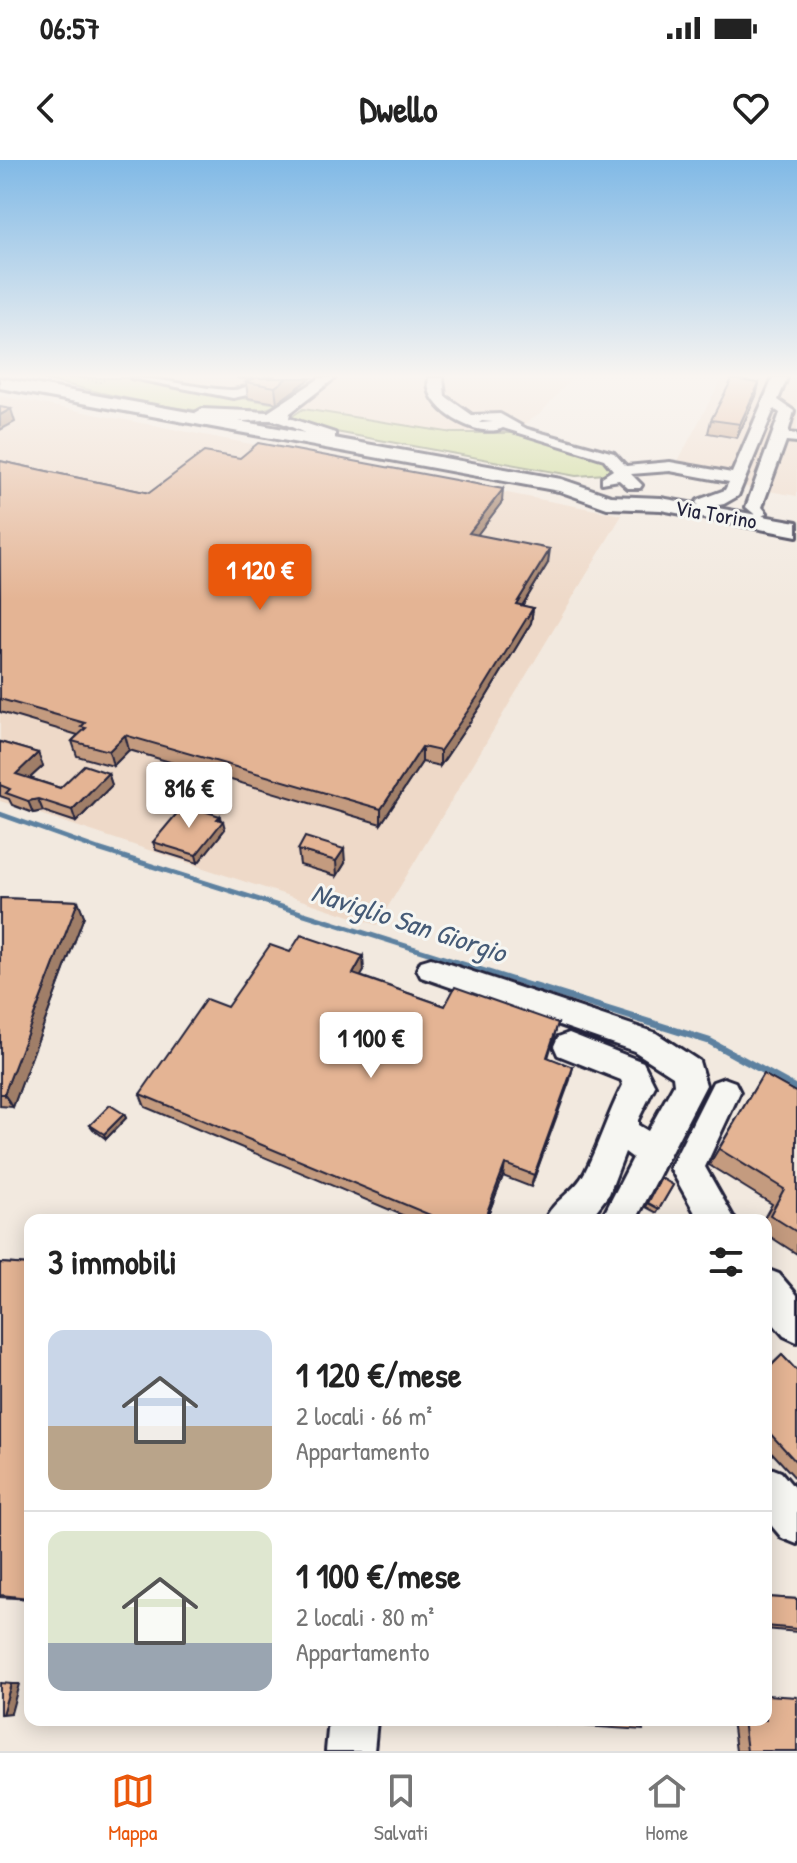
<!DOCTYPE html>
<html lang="it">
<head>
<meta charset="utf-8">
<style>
  :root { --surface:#fff; --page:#f2f2f2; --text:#222; --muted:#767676; --line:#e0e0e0; --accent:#ea580c }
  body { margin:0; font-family:"Patrick Hand",sans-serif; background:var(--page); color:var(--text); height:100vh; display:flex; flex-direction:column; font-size:30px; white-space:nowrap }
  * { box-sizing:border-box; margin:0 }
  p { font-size:26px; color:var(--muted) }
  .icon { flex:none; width:44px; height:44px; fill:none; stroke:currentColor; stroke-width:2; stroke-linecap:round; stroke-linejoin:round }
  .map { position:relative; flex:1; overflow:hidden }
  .details { position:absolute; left:24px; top:1054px; width:748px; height:512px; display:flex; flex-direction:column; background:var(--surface); border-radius:16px; box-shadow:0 4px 20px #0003 }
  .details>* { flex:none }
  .price { position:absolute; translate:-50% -68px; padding:0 18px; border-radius:8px; background:#fff; color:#222; font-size:26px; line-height:52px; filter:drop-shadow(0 2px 4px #0008) }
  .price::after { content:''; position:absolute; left:50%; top:48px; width:24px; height:18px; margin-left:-12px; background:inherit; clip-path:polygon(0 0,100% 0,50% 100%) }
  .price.current { background:var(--accent); color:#fff }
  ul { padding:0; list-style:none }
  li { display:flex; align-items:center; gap:24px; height:200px; padding:0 24px }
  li+li { border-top:2px solid var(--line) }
  li span { display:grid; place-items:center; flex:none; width:224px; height:160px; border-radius:16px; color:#555 }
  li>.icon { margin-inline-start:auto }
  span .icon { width:96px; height:96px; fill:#fffc; stroke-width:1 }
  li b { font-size:34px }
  h2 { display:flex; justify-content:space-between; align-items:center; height:96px; padding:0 24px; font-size:34px }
  .status { display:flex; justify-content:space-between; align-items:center; height:56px; padding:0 40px; background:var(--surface); direction:ltr }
  .status svg { height:22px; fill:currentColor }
  header { display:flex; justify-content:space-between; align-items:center; height:104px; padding:0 24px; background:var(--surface); font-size:36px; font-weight:700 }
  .tab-bar { display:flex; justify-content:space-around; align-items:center; height:112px; border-top:2px solid var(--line); background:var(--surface); font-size:22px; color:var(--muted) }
  .tab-bar a { display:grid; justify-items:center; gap:4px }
  .tab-bar .current { color:var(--accent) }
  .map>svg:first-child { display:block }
</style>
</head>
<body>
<div class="status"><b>06:57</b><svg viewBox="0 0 49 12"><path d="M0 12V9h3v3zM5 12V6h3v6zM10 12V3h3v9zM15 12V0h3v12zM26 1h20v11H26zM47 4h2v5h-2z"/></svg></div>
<header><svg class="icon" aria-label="back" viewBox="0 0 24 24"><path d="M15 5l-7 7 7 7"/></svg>Dwello<svg class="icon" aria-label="heart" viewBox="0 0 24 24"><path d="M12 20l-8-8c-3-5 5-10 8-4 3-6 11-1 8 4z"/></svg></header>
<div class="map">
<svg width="797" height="1591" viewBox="0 0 797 1591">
  <rect width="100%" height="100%" fill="#f2e9df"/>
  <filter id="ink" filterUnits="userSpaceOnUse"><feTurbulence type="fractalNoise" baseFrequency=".0125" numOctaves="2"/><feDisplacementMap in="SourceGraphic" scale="16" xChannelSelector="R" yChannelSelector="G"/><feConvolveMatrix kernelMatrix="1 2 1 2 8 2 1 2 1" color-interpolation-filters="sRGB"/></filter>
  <g filter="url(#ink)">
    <g fill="#eed9c8">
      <polygon points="123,218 572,218 540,254 518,268 453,273"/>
      <polygon points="722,218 797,218 797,336 671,314"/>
      <polygon points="0,236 622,355 377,765 0,641"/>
    </g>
    <g fill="#c7d88d" stroke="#747d64" stroke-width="2">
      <path d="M36,218h90l151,26c-45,27 -187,-16 -241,-26z"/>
      <polygon points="303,249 453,273 512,273 604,297 613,307 606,314 576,316 303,266 288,259"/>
    </g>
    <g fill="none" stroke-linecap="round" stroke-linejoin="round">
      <polyline stroke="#5d81a0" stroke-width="5" points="0,654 98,689 539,828"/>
      <polyline stroke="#5d81a0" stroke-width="7" points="533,826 709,881 797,929"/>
      <defs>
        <g id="minor">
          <path d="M131,218c35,0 67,11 101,12 15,0 24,-12 41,-12l-21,16 -19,4z"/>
          <path d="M320,218h15l-45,35 -1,5 46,15v6c-22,4 -47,-18 -65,-19 -21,0 -58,6 -75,-7l7,-4 66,3z"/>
          <path d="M429,218h14l2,18 27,19 28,-1 27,15 87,24 12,13 44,-4 62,11 41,-95h14l-9,22 16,11 -6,22 9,1v8l-11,-1 -24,66 5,6 -8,5 -13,-11 34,-94 -6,-4 -36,87 -14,8 -20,4 -8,-5 2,-3 27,-10 4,-8 -59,-11 -39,3 11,11 -2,3h-12l-9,-8 -17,3v-6l11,-7 -9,-11 -101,-31c-26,12 -81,-20 -74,-50zM482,261l11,1 -14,1z"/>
          <path d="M431,798l225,75 43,28 7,24 -70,135h-35l32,-62 -8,-6 -16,42 -20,26h-44c8,-20 30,-28 40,-48 14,-28 23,-58 38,-87l-2,-5 -63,-25 -4,-9 4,-9 11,-4 74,29 12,24 -17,34v5l10,6 26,-47 -1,-8 -39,-25 -213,-74 -4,-8 4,-8z"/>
          <polygon points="724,918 735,922 740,932 705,1007 735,1060 699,1060 670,1008 713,922"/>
          <polygon points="766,1109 779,1114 797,1135 797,1182 784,1176 766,1155"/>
          <polygon points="766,1306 781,1312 797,1331 797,1384 782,1378 766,1359"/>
          <polygon points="329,1560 377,1560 374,1591 326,1591"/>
        </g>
        <polygon id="major" points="0,218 561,319 611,336 661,338 797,362 797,376 661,350 607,348 559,331 0,228"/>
      </defs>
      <use href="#minor" stroke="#22223b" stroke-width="6"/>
      <use href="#major" stroke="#22223b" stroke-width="6"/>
      <polyline stroke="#22223b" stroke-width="2" stroke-dasharray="1 3" stroke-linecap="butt" points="80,218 100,222 107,218"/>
      <use href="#minor" fill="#f6f6f2" fill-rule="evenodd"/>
      <use href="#major" fill="#f6f6f2" fill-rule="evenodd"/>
    </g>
    <g fill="#c49b7f" stroke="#22223b" stroke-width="2">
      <polygon points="236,218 311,218 277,243 248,238 246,222 250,220"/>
      <polygon points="759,223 756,236 737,278 708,273 711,260"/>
      <polygon points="0,301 149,333 502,342 477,375 548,403 522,446 533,448 531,463 482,544 440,606 422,602 381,664 129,590 113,606 77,596 72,581 78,575 0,552"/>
      <polygon points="0,582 38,593 43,606 30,618 60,628 108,613 112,625 76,662 43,651 33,653 12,645 9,639 0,636"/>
      <polygon points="221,660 225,669 198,703 156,690 153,682"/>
      <polygon points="298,690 345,703 337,716 300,705"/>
      <polygon points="0,738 78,741 84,756 13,947 0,946"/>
      <polygon points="290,792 364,811 360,816 445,846 558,863 548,898 573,907 531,1027 503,1016 486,1060 414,1060 145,947 140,934 227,847"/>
      <polygon points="763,914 797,933 797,1094 766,1074 766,1060 763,1060 772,1044 709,1005"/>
      <polygon points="124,954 126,958 106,979 93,969 90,965"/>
      <polygon points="661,1018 673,1025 657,1053 646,1047"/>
      <polygon points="0,1103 30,1105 30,1439 0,1437"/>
      <polygon points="782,1195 797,1211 797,1320 766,1286 766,1210"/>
      <polygon points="766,1437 797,1439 797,1472 766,1469"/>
      <polygon points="732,1560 766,1560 797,1591 736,1591"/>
    </g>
    <g fill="#a07e68" stroke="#22223b" stroke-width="2">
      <polygon points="287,218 311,218 277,243 275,227"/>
      <polygon points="759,223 756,236 737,278 740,264"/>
      <polygon points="11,249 15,262 0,270 0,255"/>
      <polygon points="503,329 502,342 468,387 469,373"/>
      <polygon points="550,389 548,403 514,459 516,444"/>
      <polygon points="533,448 531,463 482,544 440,606 440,591"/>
      <polygon points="125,575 129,590 113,606 109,591"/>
      <polygon points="422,587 422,602 381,664 381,649"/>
      <polygon points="38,593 43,606 21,626 16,614"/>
      <polygon points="108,613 112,625 76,662 72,650"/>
      <polygon points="38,639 43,651 33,653 28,641"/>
      <polygon points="220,656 221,663 223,661 225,669 198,703 196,695"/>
      <polygon points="344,689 345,703 337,716 336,701"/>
      <polygon points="78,741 84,756 13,947 4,934"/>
      <polygon points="363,796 364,811 354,828 353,814"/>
      <polygon points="573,907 570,920 531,1027 534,1015"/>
      <polygon points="124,954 126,958 106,979 104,974"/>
      <polygon points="505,1004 503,1016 486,1060 484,1060"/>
      <polygon points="11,1524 19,1524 11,1553 2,1554"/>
    </g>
    <g fill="#e4b494" stroke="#22223b" stroke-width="2">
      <polygon points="256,218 287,218 275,227 246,222"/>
      <polygon points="732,219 759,223 740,264 711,260"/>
      <polygon points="0,247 11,249 0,255"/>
      <polygon points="258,283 503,329 469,373 550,389 516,444 533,448 483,529 440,591 422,587 381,649 125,575 109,591 72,581 86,568 81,567 85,563 0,539 0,301 149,333 204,292 240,298"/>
      <polygon points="0,582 38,593 16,614 60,628 84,605 108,613 72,650 38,639 28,641 6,633 10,629 0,625"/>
      <polygon points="184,645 220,656 217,659 223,661 196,695 153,682"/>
      <polygon points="305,677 344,689 336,701 298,690"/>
      <polygon points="0,738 78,741 4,934 0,934"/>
      <polygon points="301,775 363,796 353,814 445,846 455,827 558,863 547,897 573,907 534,1015 505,1004 484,1060 442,1060 140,934 206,839 227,847 270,785 290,792"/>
      <polygon points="763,914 797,933 797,1072 770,1055 784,1029 719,989"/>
      <polygon points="110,945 124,954 104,974 90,965"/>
      <polygon points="661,1018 673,1025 659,1049 648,1043"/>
      <polygon points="0,1103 30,1105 30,1438 0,1435"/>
      <polygon points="782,1195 797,1211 797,1303 766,1269 766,1211"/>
      <polygon points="766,1437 797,1439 797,1469 766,1466"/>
      <polygon points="0,1523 11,1524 2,1554 0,1554"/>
      <polygon points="766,1535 797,1537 797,1591 747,1591 743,1560 766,1560"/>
      <polygon points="510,1560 642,1560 643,1570 510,1561"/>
    </g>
  </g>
  <linearGradient id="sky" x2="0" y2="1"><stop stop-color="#80b9e6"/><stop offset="0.49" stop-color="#f9f5f1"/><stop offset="1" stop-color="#f9f5f1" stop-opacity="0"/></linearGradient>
  <rect width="797" height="441" fill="url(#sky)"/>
  <g text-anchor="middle" stroke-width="6" stroke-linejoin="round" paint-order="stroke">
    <g font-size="22" fill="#22223b" stroke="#f6f6f2">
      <text transform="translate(716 354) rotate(10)" y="8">Via Torino</text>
    </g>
    <g font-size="28" font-style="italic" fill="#455a76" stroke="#f6f6f2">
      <text transform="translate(409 762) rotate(18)" y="10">Naviglio San Giorgio</text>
    </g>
  </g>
</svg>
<b class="price current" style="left:260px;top:452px">1 120 €</b>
<b class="price" style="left:189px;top:670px">816 €</b>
<b class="price" style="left:371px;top:920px">1 100 €</b>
<section class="details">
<h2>3 immobili<svg class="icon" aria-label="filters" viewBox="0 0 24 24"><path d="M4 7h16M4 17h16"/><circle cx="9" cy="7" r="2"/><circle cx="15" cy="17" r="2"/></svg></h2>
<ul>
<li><span style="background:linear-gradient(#c9d6e8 60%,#b9a48a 0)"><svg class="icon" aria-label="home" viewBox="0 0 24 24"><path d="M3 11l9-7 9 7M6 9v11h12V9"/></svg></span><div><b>1 120 €/mese</b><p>2 locali · 66 m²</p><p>Appartamento</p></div></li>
<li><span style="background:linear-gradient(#dfe7d0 70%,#9aa5b1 0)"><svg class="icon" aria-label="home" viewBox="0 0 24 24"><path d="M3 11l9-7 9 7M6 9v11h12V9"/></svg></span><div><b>1 100 €/mese</b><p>2 locali · 80 m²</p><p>Appartamento</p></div></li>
</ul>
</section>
</div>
<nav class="tab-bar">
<a class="current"><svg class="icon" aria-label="map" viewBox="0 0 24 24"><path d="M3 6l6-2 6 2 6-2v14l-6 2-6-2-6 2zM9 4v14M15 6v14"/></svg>Mappa</a>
<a><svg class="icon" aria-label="saved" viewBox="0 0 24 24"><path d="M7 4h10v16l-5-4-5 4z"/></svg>Salvati</a>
<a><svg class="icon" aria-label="home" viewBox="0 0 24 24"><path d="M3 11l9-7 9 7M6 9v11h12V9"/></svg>Home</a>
</nav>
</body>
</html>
